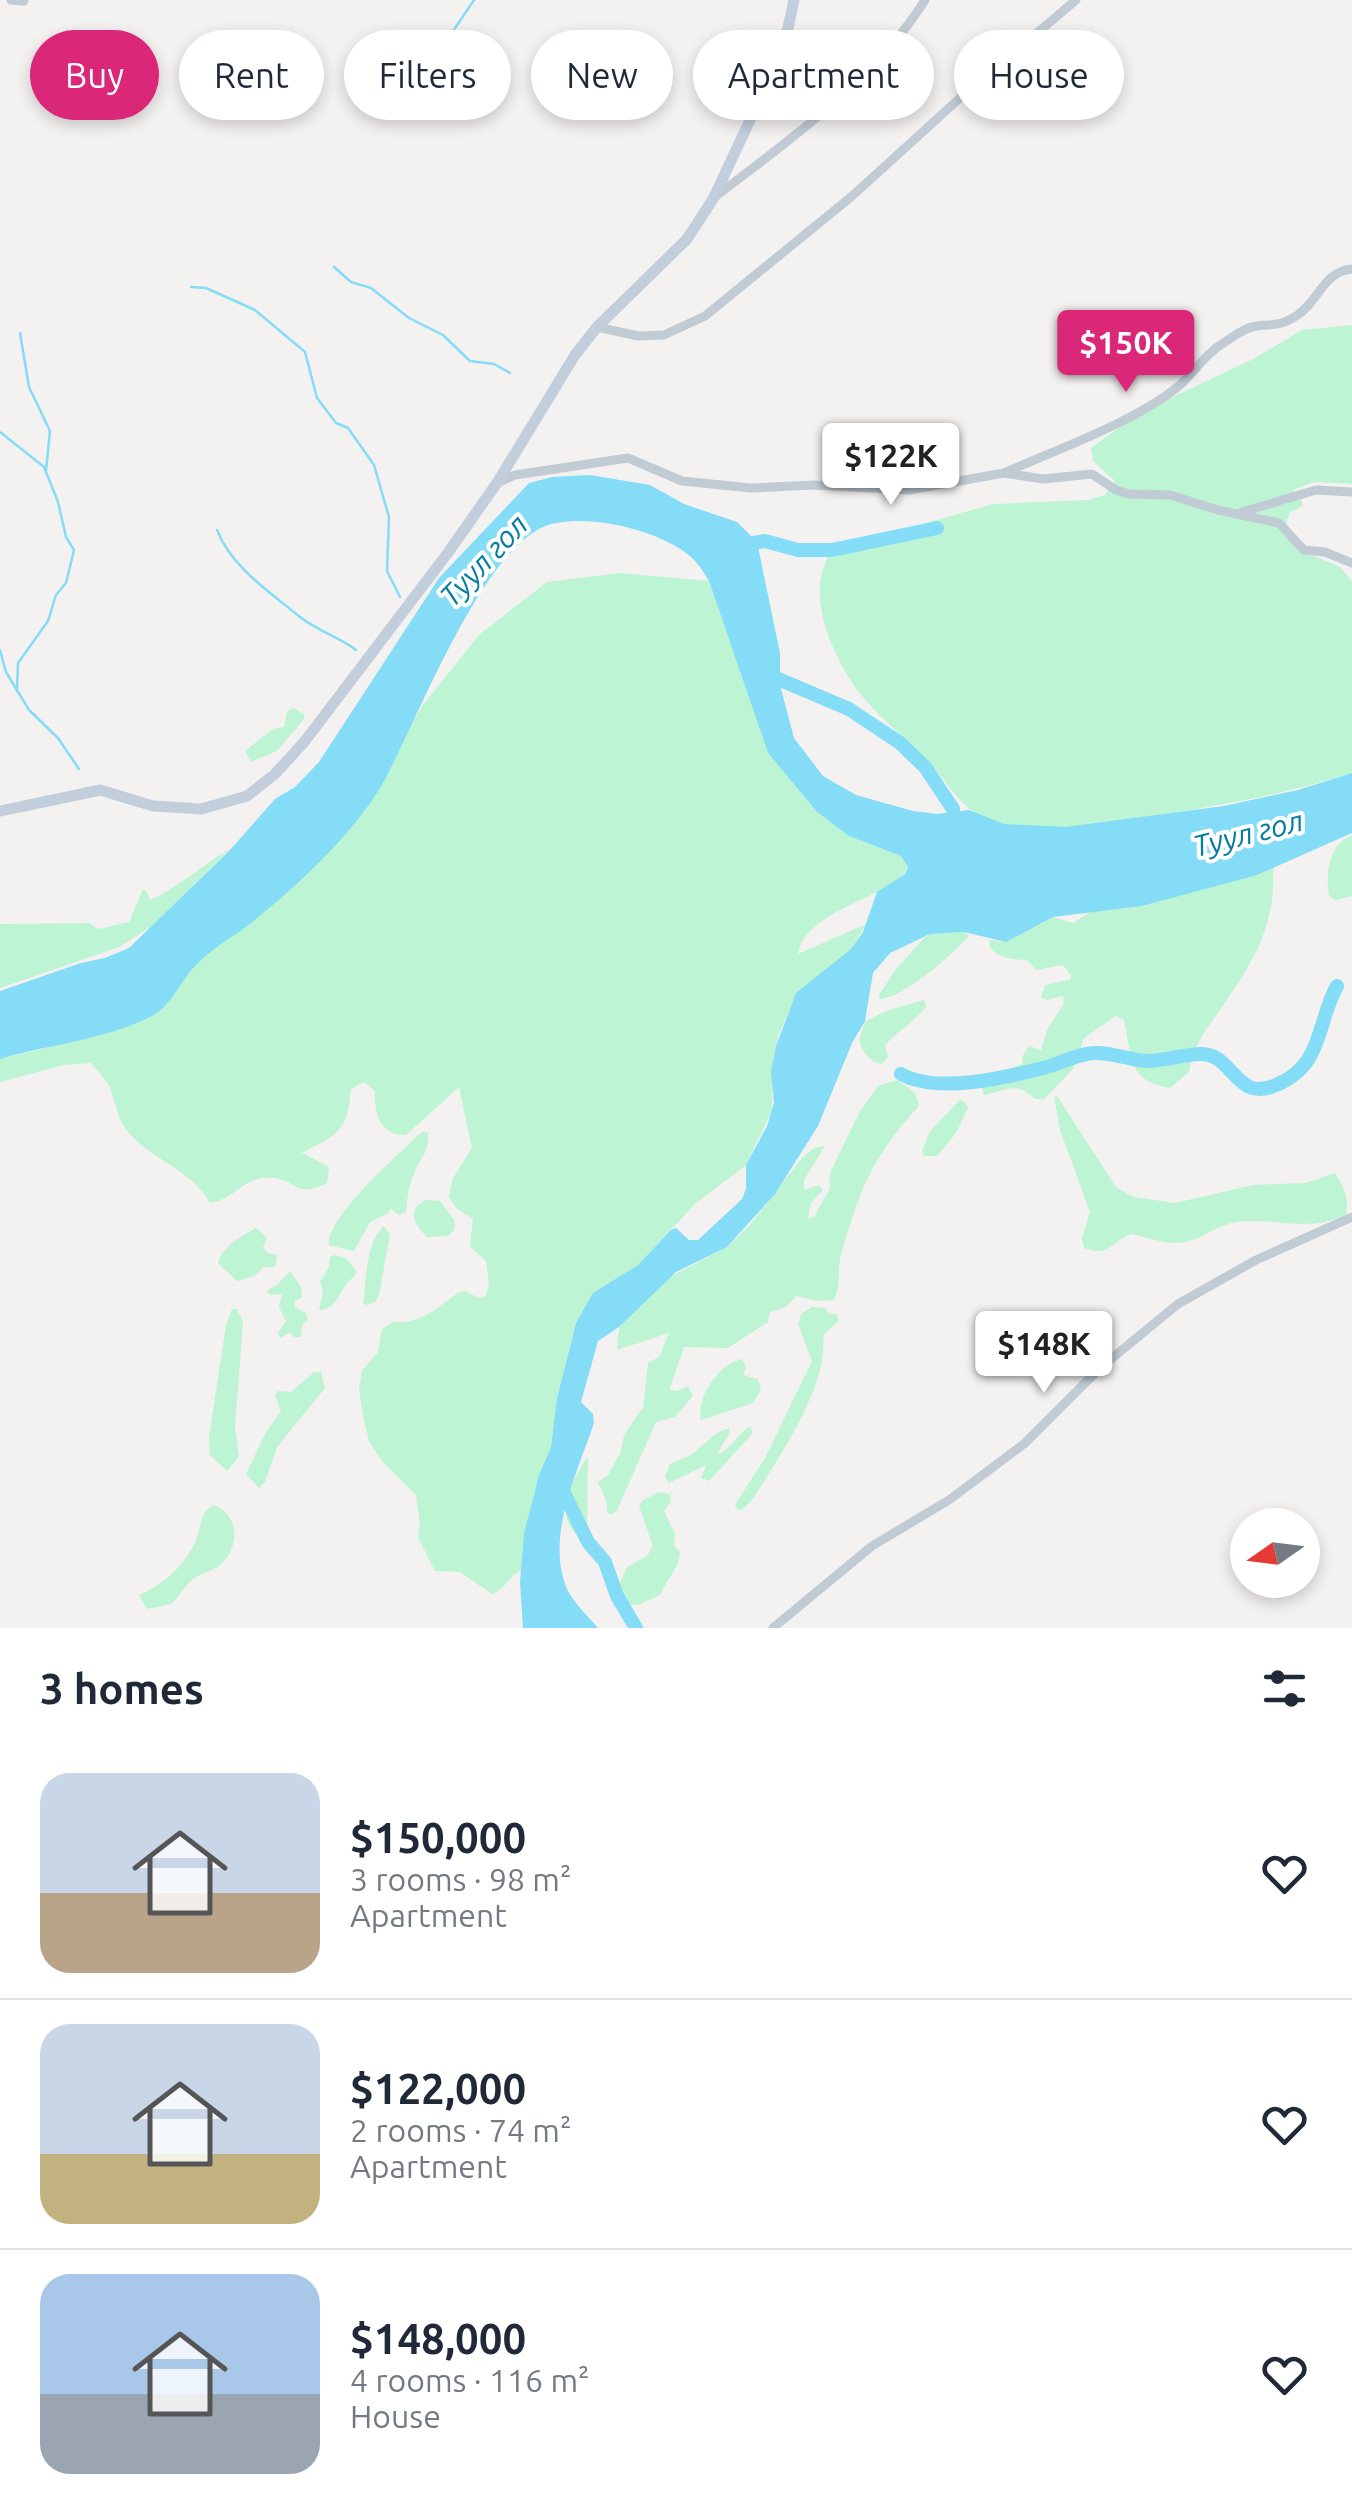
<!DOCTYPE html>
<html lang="en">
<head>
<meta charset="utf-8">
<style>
  :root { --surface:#fff; --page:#f2f2f3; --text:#1f2937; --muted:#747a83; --line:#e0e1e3; --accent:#db2777 }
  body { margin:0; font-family:Ubuntu,sans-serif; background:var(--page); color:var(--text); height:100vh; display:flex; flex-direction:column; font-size:38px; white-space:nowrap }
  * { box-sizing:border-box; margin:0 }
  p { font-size:32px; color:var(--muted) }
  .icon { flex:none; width:55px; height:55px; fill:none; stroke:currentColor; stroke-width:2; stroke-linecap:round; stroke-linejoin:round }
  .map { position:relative; height:1628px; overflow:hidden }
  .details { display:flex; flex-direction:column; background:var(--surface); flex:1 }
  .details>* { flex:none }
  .guide { position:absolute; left:30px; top:30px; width:1292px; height:90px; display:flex; gap:20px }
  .needle { width:65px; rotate:256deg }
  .fabs { position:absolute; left:1230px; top:1508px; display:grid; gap:20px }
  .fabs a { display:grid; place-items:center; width:90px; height:90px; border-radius:50%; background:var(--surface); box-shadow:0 5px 15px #0003; font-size:50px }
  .price { position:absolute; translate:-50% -85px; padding:0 22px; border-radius:10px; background:#fff; color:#222; font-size:32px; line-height:65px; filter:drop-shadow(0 2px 5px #0008) }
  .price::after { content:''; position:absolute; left:50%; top:60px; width:30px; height:22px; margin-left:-15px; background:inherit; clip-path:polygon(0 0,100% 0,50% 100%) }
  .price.on { background:var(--accent); color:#fff }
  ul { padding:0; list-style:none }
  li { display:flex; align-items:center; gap:30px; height:250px; padding:0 40px }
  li+li { border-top:2px solid var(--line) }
  li span { display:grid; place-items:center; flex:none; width:280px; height:200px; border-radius:30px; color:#555 }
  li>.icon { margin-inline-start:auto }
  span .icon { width:120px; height:120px; fill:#fffc; stroke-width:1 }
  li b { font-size:42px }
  h2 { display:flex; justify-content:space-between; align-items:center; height:120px; padding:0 40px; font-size:42px }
  .tag { padding:0 35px; border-radius:45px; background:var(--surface); box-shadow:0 5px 15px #0003; font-size:35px; line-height:90px }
  .tag.on { background:var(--accent); color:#fff }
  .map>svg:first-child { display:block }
</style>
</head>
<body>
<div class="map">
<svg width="1352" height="1628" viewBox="0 0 1352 1628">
  <rect width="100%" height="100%" fill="#f4f1f1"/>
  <g fill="#bdf4d3">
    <path d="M1352,325v159l-38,-2 -19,7 -4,7 10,3 2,7 -13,6 -7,20 31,24 26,11 12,14v192c-71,22 -142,35 -216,45 -47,7 -104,19 -150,1 -26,-11 -40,-39 -59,-59 -28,-28 -63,-54 -82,-89 -20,-36 -38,-83 -13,-121l161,-46 95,-4 17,-5 10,-14 -22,-20 -2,-13 48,-35 114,-54 49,-29z"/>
    <path d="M620,573l89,8 59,172 49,59 32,24 52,20 7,11c-14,31 -101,40 -110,87l68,-30 -15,26 -55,44 -17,40 -6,24 -1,52 -26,55 -51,39 -57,61 -45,28 -17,30 -19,75 -6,49 -12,28 -15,58 -3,37c-12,6 -17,21 -29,24l-32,-22 -25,-1 -17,-34 2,-14 -4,-28 -35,-35 -12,-19 -6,-25 -4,-27 3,-18 16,-19 4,-23 11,-7c38,4 60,-33 72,-31 1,0 13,7 14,7l7,-3 3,-11 -3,-23 -16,-14 3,-28 -17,-11 -7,-11 3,-17 20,-32 -13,-61 -53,48c-26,0 -32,-22 -31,-44l-11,-9 -13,7c-4,44 -13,45 -49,64l27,14 -2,16c-31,15 -29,-1 -52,-5 -30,-5 -39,22 -65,25 -18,-33 -57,-42 -82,-71 -11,-13 -12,-29 -18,-44 -4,-9 -13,-17 -19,-25l-26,2 -65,17v-23l94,-23 163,-118 102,-100 33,-51 9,-25 21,-36 58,-72 67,-52z"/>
    <polygon points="293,708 304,714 304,719 277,751 251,762 245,751 273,729 284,727 287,711"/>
    <path d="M1352,835v61l-16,4 -7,-4c-4,-22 0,-52 23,-61z"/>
    <path d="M230,849l-78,77 -33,21 -119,41v-64l89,-1 9,6 31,-7 14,-32h3l4,10c29,-13 52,-35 80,-51z"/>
    <path d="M1273,867c3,57 -18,92 -49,137 -16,23 -31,40 -35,68l-19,16c-43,-7 -38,-32 -46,-68l-8,-4 -32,22 -11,31 -29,30h-9c-19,-18 -27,-9 -51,-4l-4,-13c14,-11 28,-11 43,-19l-1,-6 7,-11 12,4 6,-20 17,-27 -1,-7 -16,4 -6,-3 4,-12 26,-6v-4l-8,-10 -27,5 -9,-10c-15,-1 -29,-1 -38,-14l1,-6 16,2 47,-25 20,6 17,-11 53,-6z"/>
    <path d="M964,932l5,4c-17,19 -66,62 -89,63l-1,-4 17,-26 28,-31 6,-4z"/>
    <path d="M924,1000l2,7c-12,15 -28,24 -41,38l3,12 -6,7c-13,-2 -18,-11 -23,-23l6,-20 24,-11z"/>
    <path d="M897,1080l18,13 4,13c-47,51 -59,83 -78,149 -4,15 0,32 -7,45l-17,1 -20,-5 -13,12 -14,4 -2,10 -40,26 -44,-1 -15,43 8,1 11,-5 5,10 -18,21 -19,5 -39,88 -5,5 -5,-3v-9l-9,-21 10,-7 13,-24 3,-16 19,-28 5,-44 11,-6 10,-24 -52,17 2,-23 47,-48 61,-32 23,-22 52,-67 12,-10 11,-2 -21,34v10l15,-5 4,5 -12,13 -3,15 6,-1 16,-29 -1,-13 30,-62 19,-27z"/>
    <path d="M1057,1096l59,91 18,10 41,6 78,-18 53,-2 29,-10c9,14 15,26 11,42 -37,18 -71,2 -109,7 -19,2 -34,16 -51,20 -19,4 -36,-4 -54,-8 -21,6 -20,24 -48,14l-2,-9 8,-27 -30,-82 -6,-33z"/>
    <polygon points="960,1100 965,1102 968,1108 956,1133 937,1156 924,1156 922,1151 930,1131"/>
    <path d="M423,1131l5,2c2,18 -7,24 -13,38 -6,12 -8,28 -9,41l-8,3 -7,-7 -4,6 -17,8 -16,29 -25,-6c-3,-28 72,-93 94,-114z"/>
    <path d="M425,1200l15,1 15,20 -1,9 -6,6 -21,1c-12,-12 -21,-27 -2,-37z"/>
    <path d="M384,1226l6,9 -11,60 -4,7 -8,3 -4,-1c3,-23 3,-63 21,-78z"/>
    <path d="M256,1228l11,10 -4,9 5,6 9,2 -2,12h-12l-8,9 -18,5 -19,-18c5,-18 23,-26 38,-35z"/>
    <path d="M334,1255l12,3 10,13 -2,6c-15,9 -15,33 -35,33l4,-18 -3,-10 9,-15 1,-10z"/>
    <polygon points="290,1271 301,1287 302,1297 295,1301 294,1307 306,1313 308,1320 302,1325 301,1337 294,1337 290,1332 280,1338 278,1333 286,1321 279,1307 282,1294 270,1295 267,1291 278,1284"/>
    <path d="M812,1307l13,1 4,6h7l3,7 -16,14c6,50 -44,123 -71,165l-10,10 -5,-1 -2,-4 30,-47 47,-97 -14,-37 3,-10z"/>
    <polygon points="232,1309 237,1309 243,1322 235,1427 239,1457 227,1471 210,1455 209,1437 226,1325"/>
    <path d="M1071,1323l8,6c1,26 -21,43 -42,49l-6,-8 1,-5c13,-19 15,-36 39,-42z"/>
    <path d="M742,1359l4,8 -3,8 15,4 3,11 -8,13 -52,17c-5,-22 17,-56 41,-61z"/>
    <polygon points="314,1372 321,1372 325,1388 277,1447 265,1482 259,1488 246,1474 266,1432 281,1411 275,1396 278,1391 291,1392"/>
    <path d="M751,1426l1,8 -43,47 -8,-3 5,-13 -37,18 -4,-6 5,-13 21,-9 26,-22 12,-5 1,4 -13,22c14,-3 20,-21 34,-28z"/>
    <path d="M588,1456l-1,80h-9c-3,-4 -8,-8 -10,-14 -8,-21 9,-49 20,-66z"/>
    <path d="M659,1492l11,2 1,8 -7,9 11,23 -1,12 6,6c0,14 -14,29 -20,43l-22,10h-15l-6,-14 10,-24 20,-11 6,-10 -14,-40 4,-6z"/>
    <path d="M213,1505c27,9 27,42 8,59 -9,8 -20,8 -29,16 -8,7 -13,17 -21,24l-24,5 -8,-14c25,-11 46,-29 57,-55 6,-15 3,-26 17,-35z"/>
  </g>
  <path fill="#85dcf6" d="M590,475l60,10 34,19 53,18 20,20 23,111v32l14,53 29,38 33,19 57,16 25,3 31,-4 35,14 61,3 159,-21 74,-16 54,-17v60l-95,42 -115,31 -89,11 -47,25 -42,-10 -34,2 -40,19 -17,20 -8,48 -13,22 -34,83 -43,68 -48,53 -51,25 -57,55 -21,14 -17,61 12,12 1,9c-17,51 -50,115 -26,168 7,13 20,25 30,37h-75l-3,-46 4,-49 15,-58 12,-28 6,-49 19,-75 17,-30 45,-28 33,-35 5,-2 13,12h9l44,-41 4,-10v-24l21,-39 7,-23 -3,-32 5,-25 20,-53 55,-44 12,-17 14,-40 28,-18 3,-7 -7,-11 -52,-20 -32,-24 -49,-59 -59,-172c-5,-8 -11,-18 -18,-24 -30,-27 -112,-47 -150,-29 -59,28 -120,181 -150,240 -27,56 -87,112 -135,151 -19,16 -43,28 -60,46 -15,15 -25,41 -44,51 -47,24 -102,28 -152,43v-68l81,-28 24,-5 24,-10 101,-98 45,-51 20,-12 24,-25 120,-184 90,-95 23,-6z"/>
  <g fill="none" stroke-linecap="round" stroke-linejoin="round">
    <g stroke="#85dcf6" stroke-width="2.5">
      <polyline points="445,43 474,0"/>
      <polyline points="334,267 351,282 371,288 409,318 443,335 470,361 494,364 510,373"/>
      <polyline points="191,287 206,288 255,310 305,352 317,398 336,423 348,428 374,465 389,517 387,571 400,597"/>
      <polyline points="20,333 29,387 50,431 46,470"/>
      <polyline points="0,432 44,467 58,502 66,537 74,550 66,583 56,595 48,621 18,663 17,691"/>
      <path d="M217,530c15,38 53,62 83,87 16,13 39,20 56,33"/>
      <polyline points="0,650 6,672 29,710 58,738 79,769"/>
    </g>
    <g stroke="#85dcf6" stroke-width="14">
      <polyline points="742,545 765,541 798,550 832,550 937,528"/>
      <polyline points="764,673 849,709 900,743 925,767 953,809 954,828"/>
      <path d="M901,1074c36,20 103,4 142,-6 16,-4 34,-14 51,-15 18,-1 35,7 53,8 18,0 34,-6 52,-7 34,-3 36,50 77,31 48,-20 40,-61 61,-99"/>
      <polyline points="561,1487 588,1542 605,1562 617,1596 636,1628"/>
    </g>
    <g stroke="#c1cbd4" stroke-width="9">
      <polyline points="11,0 24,1"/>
      <path d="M715,197c75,-58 159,-116 210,-197"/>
      <polyline points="597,327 638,336 664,335 705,316 851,197 960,98 1076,0"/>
      <path d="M1006,472c52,-23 131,-51 174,-87 15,-14 26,-32 45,-43 8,-5 18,-13 27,-15 18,-4 26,1 44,-11 24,-15 26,-44 56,-47"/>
      <polyline points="497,483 515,475 628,458 682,481 751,488 814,485 909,490 1004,473 1043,479 1092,474 1116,490 1129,494 1170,495 1218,510 1279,523 1304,550 1325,552 1352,563"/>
      <polyline points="1242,512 1316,490 1352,492"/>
      <polyline points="773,1628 872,1546 949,1500 1024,1444 1100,1368 1178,1304 1256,1260 1352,1217"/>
    </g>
    <polyline stroke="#c2cedc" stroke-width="11" points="0,811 100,790 153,806 201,809 247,796 275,774 305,741 447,554 497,483 575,355 597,327 687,239 713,199 766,86 788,28 794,0"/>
  </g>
  <g text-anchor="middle" stroke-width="8" stroke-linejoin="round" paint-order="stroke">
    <g font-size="30" font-style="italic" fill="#037ca2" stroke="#fff">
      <text transform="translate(484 561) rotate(-47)" y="10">Туул гол</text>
      <text transform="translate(1248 834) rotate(-14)" y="10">Туул гол</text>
    </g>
  </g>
</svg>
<div class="fabs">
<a><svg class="needle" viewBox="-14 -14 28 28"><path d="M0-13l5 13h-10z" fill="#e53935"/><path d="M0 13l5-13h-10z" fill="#747a83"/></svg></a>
</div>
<b class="price on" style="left:1126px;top:395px">$150K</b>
<b class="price" style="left:891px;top:508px">$122K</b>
<b class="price" style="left:1044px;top:1396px">$148K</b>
<div class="guide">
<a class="tag on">Buy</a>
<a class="tag">Rent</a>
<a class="tag">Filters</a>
<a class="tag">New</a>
<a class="tag">Apartment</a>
<a class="tag">House</a>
</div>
</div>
<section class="details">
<h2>3 homes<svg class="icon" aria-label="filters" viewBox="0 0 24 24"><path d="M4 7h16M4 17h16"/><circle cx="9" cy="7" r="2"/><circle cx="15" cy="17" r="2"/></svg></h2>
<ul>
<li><span style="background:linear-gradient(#c9d6e8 60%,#b9a48a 0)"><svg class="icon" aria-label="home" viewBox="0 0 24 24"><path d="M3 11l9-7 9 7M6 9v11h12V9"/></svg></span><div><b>$150,000</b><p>3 rooms · 98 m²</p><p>Apartment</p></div><svg class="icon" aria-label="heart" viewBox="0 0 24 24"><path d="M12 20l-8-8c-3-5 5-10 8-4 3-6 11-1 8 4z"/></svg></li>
<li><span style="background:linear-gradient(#c9d6e8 65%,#c2b280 0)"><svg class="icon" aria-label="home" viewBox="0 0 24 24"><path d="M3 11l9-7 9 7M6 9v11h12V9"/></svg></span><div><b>$122,000</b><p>2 rooms · 74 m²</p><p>Apartment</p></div><svg class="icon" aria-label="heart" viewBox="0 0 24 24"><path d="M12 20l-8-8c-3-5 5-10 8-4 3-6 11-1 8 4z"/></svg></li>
<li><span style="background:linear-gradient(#a9c7e8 60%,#9aa5b1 0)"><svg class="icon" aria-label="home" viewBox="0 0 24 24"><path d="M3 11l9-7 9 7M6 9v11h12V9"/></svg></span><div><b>$148,000</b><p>4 rooms · 116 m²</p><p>House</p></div><svg class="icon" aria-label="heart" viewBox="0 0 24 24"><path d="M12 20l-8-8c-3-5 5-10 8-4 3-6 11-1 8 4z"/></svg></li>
</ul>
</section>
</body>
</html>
